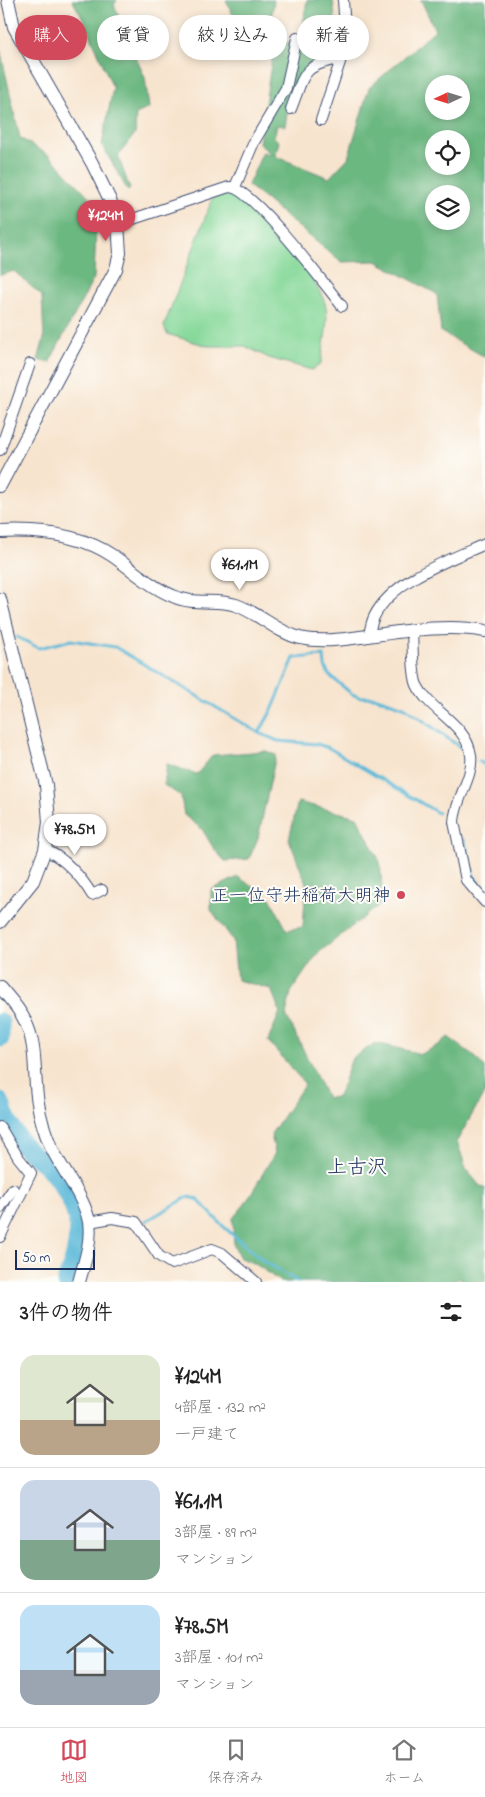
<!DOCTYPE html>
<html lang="ja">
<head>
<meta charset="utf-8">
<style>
  :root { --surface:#fff; --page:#f2f2f2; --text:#222; --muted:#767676; --line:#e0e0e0; --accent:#d1495b }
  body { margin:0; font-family:"Indie Flower","Klee One",sans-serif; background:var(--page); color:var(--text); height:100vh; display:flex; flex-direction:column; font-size:19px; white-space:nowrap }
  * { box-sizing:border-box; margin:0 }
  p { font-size:16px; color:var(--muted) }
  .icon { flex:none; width:28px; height:28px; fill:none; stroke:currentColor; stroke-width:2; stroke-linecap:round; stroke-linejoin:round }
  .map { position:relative; height:1282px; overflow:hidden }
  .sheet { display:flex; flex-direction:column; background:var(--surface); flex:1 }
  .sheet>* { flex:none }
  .hud { position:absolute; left:15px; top:15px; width:455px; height:45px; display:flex; gap:10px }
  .needle { width:32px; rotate:266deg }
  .buttons { position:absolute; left:425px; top:75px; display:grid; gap:10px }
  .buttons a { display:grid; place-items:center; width:45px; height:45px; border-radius:50%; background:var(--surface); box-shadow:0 2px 8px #0003; font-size:25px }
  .scale { position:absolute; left:15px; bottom:12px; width:80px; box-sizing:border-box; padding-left:5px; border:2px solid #1b2f5e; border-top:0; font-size:14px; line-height:18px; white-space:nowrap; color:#1b2f5e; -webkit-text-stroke:4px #fdfcf7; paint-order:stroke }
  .price { position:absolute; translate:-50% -42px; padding:0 11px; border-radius:18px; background:#fff; color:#222; font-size:16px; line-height:32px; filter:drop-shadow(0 1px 2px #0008) }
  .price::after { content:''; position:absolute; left:50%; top:30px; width:15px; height:11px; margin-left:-8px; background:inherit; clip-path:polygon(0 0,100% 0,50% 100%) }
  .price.on { background:var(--accent); color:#fff }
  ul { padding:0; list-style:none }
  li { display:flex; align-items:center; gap:15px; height:125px; padding:0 20px }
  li+li { border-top:1px solid var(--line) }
  li span { display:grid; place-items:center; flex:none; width:140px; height:100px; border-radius:15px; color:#555 }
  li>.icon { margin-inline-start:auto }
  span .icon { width:60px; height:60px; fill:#fffc; stroke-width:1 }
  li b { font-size:21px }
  h2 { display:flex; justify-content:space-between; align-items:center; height:60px; padding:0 20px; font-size:21px }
  .pill { padding:0 18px; border-radius:22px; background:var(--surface); box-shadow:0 2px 8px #0003; font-size:18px; line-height:45px }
  .pill.on { background:var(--accent); color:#fff }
  .tabs { display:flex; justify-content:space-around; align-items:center; height:70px; border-top:1px solid var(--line); background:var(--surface); font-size:14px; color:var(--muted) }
  .tabs a { display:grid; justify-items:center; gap:2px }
  .tabs .on { color:var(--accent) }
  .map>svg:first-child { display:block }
</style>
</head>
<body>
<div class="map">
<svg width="485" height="1282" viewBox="0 0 485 1282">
  <rect width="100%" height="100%" fill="#fdfcf7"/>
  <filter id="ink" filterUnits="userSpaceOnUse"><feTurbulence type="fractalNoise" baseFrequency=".02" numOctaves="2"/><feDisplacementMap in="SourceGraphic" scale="10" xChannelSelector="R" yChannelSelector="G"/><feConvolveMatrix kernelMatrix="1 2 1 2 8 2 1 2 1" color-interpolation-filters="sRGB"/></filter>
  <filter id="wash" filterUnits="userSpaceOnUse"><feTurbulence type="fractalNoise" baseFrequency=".0096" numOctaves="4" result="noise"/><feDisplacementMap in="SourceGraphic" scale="20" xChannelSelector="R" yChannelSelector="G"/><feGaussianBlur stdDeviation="1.12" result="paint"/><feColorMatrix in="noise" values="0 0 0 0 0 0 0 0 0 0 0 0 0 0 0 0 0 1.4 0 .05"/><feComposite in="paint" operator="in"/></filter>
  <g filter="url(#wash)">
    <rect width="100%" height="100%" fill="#f7e4ce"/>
    <path fill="#85d899" stroke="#50847c" d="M230,193c5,2 10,4 14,6 21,14 73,80 81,104 5,16 -2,45 -4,61l-9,6 -43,-12 -24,-12h-37l-41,-12 -3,-8 49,-129z"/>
    <g fill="#6cb881" stroke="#447470" fill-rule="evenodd">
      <polygon points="72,0 117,0 114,5 145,78 149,108 136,114 135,134 118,156 130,189 128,191 102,145 113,88 85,22"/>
      <polygon points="226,0 274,0 271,19 234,17"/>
      <path d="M307,0h26l4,37 -4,19 -29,14 -17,44 -2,12 -8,-1 -3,12 5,5 -4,14 54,22 19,-20 21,-70 66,-58 -14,-30h64v357l-44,-25 -4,-38 -61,-33 -35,1 -93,-77 15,-33 9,3 -13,-12 16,-104 25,6zM434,84h27v27h-27zM434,139h27v27h-27zM434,194h27v27h-27z"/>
      <polygon points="0,49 20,138 50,156 97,205 94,278 49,363 38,360 44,339 42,296 14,271 0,275"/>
      <polygon points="266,751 276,755 258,838 249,859 225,861 214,849 202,829 184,815 181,796 164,785 167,764 197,774 213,755"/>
      <polygon points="298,802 357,817 380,862 383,902 317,954 291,992 286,1015 327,1098 338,1097 352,1058 376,1043 421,1054 439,1045 448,1037 473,1055 485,1068 485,1092 457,1141 466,1169 480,1186 485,1187 485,1282 464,1282 461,1278 451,1282 281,1282 254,1263 240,1258 234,1246 233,1218 245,1204 275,1153 271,1134 305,1084 268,1041 280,1012 271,989 237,980 233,940 211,910 211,890 238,877 270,898 287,930 303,927 306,883 289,839"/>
    </g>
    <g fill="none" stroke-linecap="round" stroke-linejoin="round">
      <g stroke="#5bb9d9" stroke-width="3">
        <polyline points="17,637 39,648 71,640 115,647 259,733 278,741 317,744 329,748 438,813"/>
        <polyline points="259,733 273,708 294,658 324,656 325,666 329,675 352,694 359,697 374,697 404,707 460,747"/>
        <polyline points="479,761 485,765"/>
        <polyline points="464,840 474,876 485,892"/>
        <polyline points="146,1221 188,1197 197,1199 224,1227 262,1260 298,1282"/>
      </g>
      <g stroke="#5bb9d9" stroke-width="19">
        <polyline points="0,1022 0,1038"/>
        <path d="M0,1102c5,15 14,32 24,44 7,9 19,14 26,23 33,39 35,67 16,113"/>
      </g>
    </g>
  </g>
  <g filter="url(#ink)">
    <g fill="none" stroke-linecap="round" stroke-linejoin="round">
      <defs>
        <g id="minor">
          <path d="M291,109c14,-35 10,-44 50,-50"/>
          <polyline points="321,120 346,44 343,0"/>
          <polyline points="235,187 254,142 286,88 297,38"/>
          <path d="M118,224l111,-37c23,0 96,98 113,119"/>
          <polyline points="0,450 30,364"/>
          <path d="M412,632c1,13 0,42 5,53 13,27 49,38 54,70 3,22 -16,44 -17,67l12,58 19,22"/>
          <path d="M369,636c1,-6 2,-13 5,-19 18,-37 75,-57 111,-73"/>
          <path d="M45,850c19,7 37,28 47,45l10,-5"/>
          <polyline points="0,1127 18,1157 31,1173 0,1237"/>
          <polyline points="0,1208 13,1189"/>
          <polyline points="89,1222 112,1218 136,1222 159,1256 172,1264 212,1249 222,1253 256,1282"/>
        </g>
        <g id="tertiary">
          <polyline points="0,486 116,269 120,253 118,224 110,200 92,163 14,27 8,0"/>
          <path d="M0,532c39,-2 80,2 113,24 20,14 38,31 60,40 21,10 44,2 63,9 23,8 40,27 64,33 23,5 45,1 68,-2 38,-5 79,-12 117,-5"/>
          <polyline points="0,599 46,785 49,822 45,850 33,881 0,922"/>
          <path d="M0,987c9,11 19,21 25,34 13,25 8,56 13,82 2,15 7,30 13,44 11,23 34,51 38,75 3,21 -5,41 -10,60"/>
        </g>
      </defs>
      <use href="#minor" stroke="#3c4a6f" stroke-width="12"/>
      <use href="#tertiary" stroke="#3c4a6f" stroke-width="14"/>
      <use href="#minor" stroke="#fff" stroke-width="10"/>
      <use href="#tertiary" stroke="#fff" stroke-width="12"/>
    </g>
  </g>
  <circle fill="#d1495b" stroke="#fdfcf7" stroke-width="2" cx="401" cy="895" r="5"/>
  <g text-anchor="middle" stroke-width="4" stroke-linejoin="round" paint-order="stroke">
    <g font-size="18" fill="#1b2f5e" stroke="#fdfcf7" text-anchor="end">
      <text x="391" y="901">正一位守井稲荷大明神</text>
    </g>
    <g font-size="20" fill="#1b2f5e" stroke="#fdfcf7">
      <text x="357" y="1173">上古沢</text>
    </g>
  </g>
</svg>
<div class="buttons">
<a><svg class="needle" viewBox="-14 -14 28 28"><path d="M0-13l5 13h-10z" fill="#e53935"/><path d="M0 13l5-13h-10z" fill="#767676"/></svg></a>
<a><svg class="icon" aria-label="locate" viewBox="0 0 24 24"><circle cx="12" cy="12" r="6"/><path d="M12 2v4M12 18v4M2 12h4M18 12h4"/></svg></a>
<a><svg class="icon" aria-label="layers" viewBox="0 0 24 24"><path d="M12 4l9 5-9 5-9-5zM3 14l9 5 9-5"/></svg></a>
</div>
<div class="scale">50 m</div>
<b class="price on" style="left:106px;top:242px">¥124M</b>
<b class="price" style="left:240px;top:591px">¥61.1M</b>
<b class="price" style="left:75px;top:856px">¥78.5M</b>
<div class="hud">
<a class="pill on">購入</a>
<a class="pill">賃貸</a>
<a class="pill">絞り込み</a>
<a class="pill">新着</a>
</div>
</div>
<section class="sheet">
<h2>3件の物件<svg class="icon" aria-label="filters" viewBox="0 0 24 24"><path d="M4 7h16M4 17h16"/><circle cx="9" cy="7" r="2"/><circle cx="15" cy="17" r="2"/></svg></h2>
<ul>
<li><span style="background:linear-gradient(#dfe7d0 65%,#b9a48a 0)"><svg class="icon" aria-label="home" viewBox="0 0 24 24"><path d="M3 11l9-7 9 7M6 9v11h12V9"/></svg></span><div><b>¥124M</b><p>4部屋 · 132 m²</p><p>一戸建て</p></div></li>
<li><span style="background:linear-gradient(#c9d6e8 60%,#7fa58c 0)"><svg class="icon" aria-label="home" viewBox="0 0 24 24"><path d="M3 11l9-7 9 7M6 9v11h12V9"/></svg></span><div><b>¥61.1M</b><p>3部屋 · 89 m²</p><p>マンション</p></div></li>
<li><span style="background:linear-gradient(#bfe0f5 65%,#9aa5b1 0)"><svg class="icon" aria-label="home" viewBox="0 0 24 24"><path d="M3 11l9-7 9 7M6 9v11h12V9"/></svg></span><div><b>¥78.5M</b><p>3部屋 · 101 m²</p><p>マンション</p></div></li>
</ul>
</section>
<nav class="tabs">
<a class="on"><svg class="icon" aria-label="map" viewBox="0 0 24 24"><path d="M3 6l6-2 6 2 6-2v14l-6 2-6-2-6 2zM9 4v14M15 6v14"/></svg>地図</a>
<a><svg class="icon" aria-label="saved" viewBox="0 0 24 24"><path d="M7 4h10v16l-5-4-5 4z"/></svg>保存済み</a>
<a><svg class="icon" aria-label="home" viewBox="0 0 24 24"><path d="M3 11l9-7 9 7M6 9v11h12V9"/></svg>ホーム</a>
</nav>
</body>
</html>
